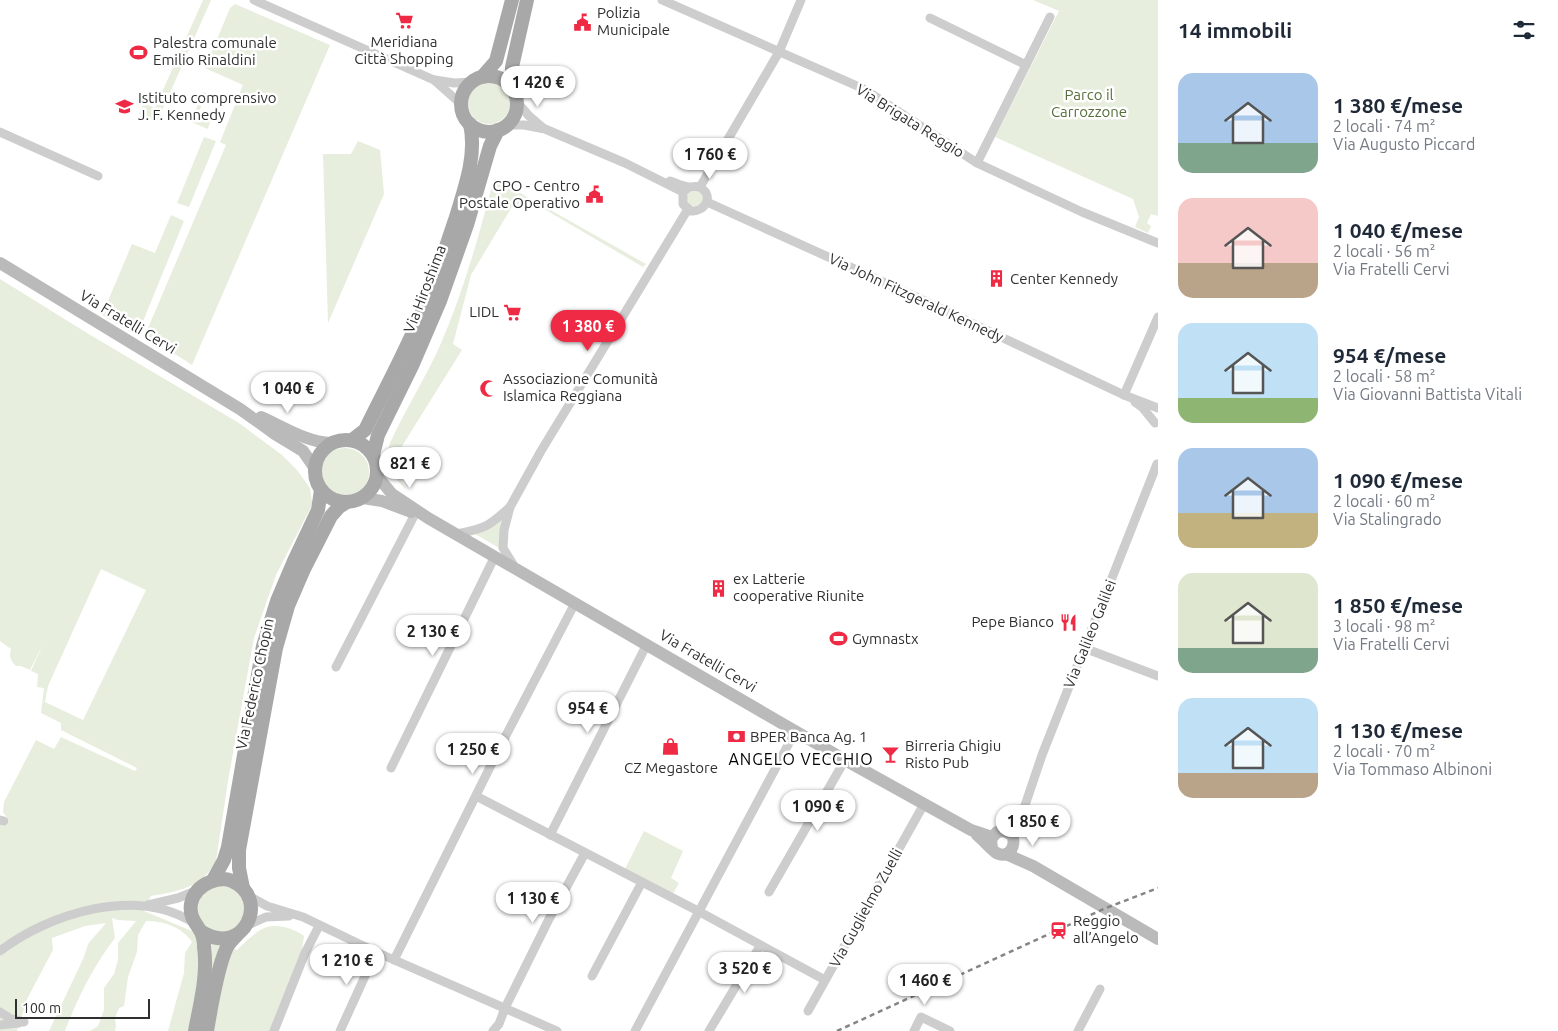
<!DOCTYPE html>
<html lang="it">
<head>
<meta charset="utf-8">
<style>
  :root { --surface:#fff; --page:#f6f6f7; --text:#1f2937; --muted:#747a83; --accent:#ef2a44 }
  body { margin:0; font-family:Ubuntu,sans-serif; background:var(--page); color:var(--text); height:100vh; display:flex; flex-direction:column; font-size:19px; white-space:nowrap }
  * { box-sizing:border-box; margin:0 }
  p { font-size:16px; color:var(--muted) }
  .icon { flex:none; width:28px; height:28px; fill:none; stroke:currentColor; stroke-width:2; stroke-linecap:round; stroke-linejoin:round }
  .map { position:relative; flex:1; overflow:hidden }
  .sheet { display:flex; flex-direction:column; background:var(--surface); width:400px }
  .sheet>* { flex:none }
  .scale { position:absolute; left:15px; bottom:12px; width:135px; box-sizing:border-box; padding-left:5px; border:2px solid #303030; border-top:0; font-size:14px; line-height:18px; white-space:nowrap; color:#303030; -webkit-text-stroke:4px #fff; paint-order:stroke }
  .price { position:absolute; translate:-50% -42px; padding:0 11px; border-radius:18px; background:#fff; color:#222; font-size:16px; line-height:32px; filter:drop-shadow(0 1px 2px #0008) }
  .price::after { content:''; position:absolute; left:50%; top:30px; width:15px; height:11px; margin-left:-8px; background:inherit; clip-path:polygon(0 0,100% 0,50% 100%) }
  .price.current { background:var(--accent); color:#fff }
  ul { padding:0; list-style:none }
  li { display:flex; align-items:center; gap:15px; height:125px; padding:0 20px }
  li span { display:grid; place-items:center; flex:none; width:140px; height:100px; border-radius:15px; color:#555 }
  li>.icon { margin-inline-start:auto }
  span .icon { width:60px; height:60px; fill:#fffc; stroke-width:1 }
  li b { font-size:21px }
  h2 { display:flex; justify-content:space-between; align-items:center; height:60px; padding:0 20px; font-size:21px }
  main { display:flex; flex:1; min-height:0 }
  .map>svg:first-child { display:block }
</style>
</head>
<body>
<main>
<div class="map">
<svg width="1158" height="1031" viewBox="0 0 1158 1031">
  <rect width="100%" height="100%" fill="#fff"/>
  <g fill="#e7eedd" fill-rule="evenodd">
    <polygon points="203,0 211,0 157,122 139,114 144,103 155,108"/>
    <polygon points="1033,0 1158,0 1158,216 1151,214 1147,223 1151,226 1148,233 1135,227 1139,217 1133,199 995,137 1059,11"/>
    <polygon points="235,4 330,45 192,365 145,335 226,145 220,142 243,85 205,68 230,8"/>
    <circle cx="489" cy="103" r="21"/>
    <polygon points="203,92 207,93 197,116 210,121 208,129 191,122"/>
    <polygon points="204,137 216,141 189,207 177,203"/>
    <polygon points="358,141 380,150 384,194 328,323 323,154 351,154"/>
    <path d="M494,178l152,86 -3,3 -109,-64 -21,2 -42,70 -18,69 9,6 -63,101c-2,13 0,26 7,38 -15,-12 -21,-29 -16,-46 15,-33 34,-63 49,-95 24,-55 40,-112 55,-170z"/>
    <circle cx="695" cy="198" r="8"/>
    <polygon points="171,215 184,221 137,336 102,315 132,244 155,253"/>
    <path d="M0,279l87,54 152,90 43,32 15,15 13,18 2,14 -1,5 -35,68 -22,63 -26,143 -12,80c-14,27 -37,30 -65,35l-7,15 93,39c7,-7 16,-16 25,-21 12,-7 32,-1 42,7l-2,13 -32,82h-102l16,-58 1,-20 7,-11c-10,-15 -28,-21 -46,-21l-8,14 -1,17 -9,25 -4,29 -5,2 -4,10 1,8 -1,5h-25l8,-5 6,-16v-22l10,-14 4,-14v-17l18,-22 -18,-1 -6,-2 3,20c-21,27 -38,61 -50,93h-16l35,-74 4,-13 18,-21 -21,3 -33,12 1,12 -26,49 -10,32h-17v-212l10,3 -7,-10 1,-10 32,-62 18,9 7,-12 74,34 2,-3 -76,-38v-7l-20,-10 3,-25 -7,-1 1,-13 -7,-3 12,-27 -13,26 -9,-4h-5c-6,-6 -7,-9 -5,-17l-11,-8zM101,569l45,21 -63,130 -38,-18 3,-16z"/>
    <circle cx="345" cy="472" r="24"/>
    <polygon points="510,507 506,552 470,531"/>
    <polygon points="644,831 683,851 671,878 679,883 671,897 623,873"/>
    <circle cx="221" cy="909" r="23"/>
  </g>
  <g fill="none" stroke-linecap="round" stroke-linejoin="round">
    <g stroke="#cdcdcd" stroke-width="9">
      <polyline points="254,0 434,80 461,104"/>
      <polyline points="662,0 864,89 977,163 1082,212 1158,243"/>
      <polyline points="930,18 1026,65"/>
      <polyline points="435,80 454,83 472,82"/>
      <polyline points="517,102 529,116 543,128"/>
      <polyline points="507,125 524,125 545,129 625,163 683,192"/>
      <polyline points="0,132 98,176"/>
      <polyline points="977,163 1050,17"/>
      <path d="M670,181c6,2 14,6 20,6 4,0 7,-2 11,1 13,8 4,24 -10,23l-8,-7v-12l6,-5"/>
      <polyline points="700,187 779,52 801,0"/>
      <polyline points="707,202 923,300 1124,395 1158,408"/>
      <polyline points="1124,395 1158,317"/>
      <polyline points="1135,402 1142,407 1155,423"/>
      <path d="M457,534c29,-6 31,-7 53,-27"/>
      <polyline points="516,569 503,548 504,530 510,507 541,451 688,209"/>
      <polyline points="1084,648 1158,676"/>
      <polyline points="336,667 415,514"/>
      <polyline points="391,768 495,556"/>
      <polyline points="476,796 698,911 825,980"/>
      <polyline points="0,820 4,821"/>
      <polyline points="1001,831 1012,821 1021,809"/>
      <polyline points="550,835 647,644"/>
      <polyline points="1014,838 1042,755 1157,464"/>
      <polyline points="769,892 845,760"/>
      <polyline points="247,895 267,906 303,917 376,952 557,1031"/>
      <polyline points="148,905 178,898 198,890"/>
      <polyline points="246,926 266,917 289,916"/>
      <path d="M0,951c50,-38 136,-65 194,-28"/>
      <polyline points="394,960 501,745 575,603"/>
      <polyline points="592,976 642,882"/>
      <polyline points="808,1011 924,804"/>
      <polyline points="0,1012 11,1019 24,1022"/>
      <polyline points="0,1025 19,1023"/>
      <polyline points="274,1031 305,953 319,926"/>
      <polyline points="340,1031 376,952"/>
      <polyline points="493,1031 499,1024 505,1008 549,919 585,853"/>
      <polyline points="635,1031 796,730"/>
      <polyline points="709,1031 760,946"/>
      <polyline points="914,1031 921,1017 950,1031"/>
      <polyline points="1078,1031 1100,989"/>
    </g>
    <g stroke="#bababa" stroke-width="12">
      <polyline points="0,263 240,409 275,434 303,451 314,467"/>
      <path d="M261,417c23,10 45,25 70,26"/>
      <polyline points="377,476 392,494 428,518 845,760 971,830 992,837"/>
      <polyline points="363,498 382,501 411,512"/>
      <path d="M977,835c6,5 12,12 18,17 13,9 22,-6 17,-17l-8,-4 -7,1 -6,7 1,10"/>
      <polyline points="1006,854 1033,866 1158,939"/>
    </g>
    <g stroke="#a8a8a8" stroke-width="14">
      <circle cx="489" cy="104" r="28"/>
      <polyline points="482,77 496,61 512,0"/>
      <polyline points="512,87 512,67 527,0"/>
      <circle cx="346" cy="471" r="31"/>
      <path d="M352,440l13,-10c19,-39 40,-77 56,-116 14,-32 24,-65 35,-97 9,-30 21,-62 14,-93"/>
      <polyline points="373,455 378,435 412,366 440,301 467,225 490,146 498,130"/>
      <polyline points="213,880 224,860 228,847 263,646 277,601 294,561 318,510 321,490"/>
      <polyline points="243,888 239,868 239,850 276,648 288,606 304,569 331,516 339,507 347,502"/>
      <path d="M195,1031c5,-27 13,-56 9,-84 0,-4 -1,-11 -3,-15 -5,-9 -12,-15 -10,-28 2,-10 9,-18 19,-22 7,-3 15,-4 22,-1 39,17 12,77 -30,51"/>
      <path d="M207,1031c4,-23 10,-63 20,-84 2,-4 6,-8 10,-12"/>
    </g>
    <polyline stroke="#858585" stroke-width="2.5" stroke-dasharray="5 4" stroke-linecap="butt" points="837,1031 1106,908 1158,888"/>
  </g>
  <defs>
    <symbol id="supermarket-bare" viewBox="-9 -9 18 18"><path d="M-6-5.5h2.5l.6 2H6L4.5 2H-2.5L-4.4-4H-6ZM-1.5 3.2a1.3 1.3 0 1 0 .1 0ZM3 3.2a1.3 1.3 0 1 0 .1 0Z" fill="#ef2a44" stroke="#fff" stroke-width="2.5" paint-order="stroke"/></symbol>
    <symbol id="civic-bare" viewBox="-9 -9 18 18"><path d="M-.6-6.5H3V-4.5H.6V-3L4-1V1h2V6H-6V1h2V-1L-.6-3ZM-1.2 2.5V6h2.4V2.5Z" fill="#ef2a44" stroke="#fff" stroke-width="2.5" paint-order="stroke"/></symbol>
    <symbol id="stadium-bare" viewBox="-9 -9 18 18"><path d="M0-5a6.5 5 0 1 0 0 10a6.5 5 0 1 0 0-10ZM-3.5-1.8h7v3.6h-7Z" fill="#ef2a44" stroke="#fff" stroke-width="2.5" paint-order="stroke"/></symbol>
    <symbol id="school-bare" viewBox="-9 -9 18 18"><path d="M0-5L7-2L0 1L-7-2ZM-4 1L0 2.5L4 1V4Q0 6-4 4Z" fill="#ef2a44" stroke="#fff" stroke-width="2.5" paint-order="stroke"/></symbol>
    <symbol id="building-bare" viewBox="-9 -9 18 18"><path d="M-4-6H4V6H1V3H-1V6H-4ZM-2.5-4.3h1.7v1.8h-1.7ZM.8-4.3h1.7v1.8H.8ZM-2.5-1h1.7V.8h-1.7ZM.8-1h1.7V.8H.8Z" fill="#ef2a44" stroke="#fff" stroke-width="2.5" paint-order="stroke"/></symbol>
    <symbol id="mosque-bare" viewBox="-9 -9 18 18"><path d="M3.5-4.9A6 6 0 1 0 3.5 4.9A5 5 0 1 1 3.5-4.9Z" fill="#ef2a44" stroke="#fff" stroke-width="2.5" paint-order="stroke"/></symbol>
    <symbol id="restaurant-bare" viewBox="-9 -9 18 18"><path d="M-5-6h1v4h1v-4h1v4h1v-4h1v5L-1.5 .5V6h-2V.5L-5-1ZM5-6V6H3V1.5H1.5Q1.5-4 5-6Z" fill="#ef2a44" stroke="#fff" stroke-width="2.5" paint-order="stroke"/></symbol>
    <symbol id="bank-bare" viewBox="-9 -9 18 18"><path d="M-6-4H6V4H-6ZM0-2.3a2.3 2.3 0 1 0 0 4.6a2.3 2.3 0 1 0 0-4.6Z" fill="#ef2a44" stroke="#fff" stroke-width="2.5" paint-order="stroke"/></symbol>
    <symbol id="shop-bare" viewBox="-9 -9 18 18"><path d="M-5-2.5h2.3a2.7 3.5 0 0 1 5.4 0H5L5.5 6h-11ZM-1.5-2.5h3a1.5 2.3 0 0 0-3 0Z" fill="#ef2a44" stroke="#fff" stroke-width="2.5" paint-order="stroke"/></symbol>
    <symbol id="bar-bare" viewBox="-9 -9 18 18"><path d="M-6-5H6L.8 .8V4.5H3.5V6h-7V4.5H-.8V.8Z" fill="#ef2a44" stroke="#fff" stroke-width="2.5" paint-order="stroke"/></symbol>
    <symbol id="station-bare" viewBox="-9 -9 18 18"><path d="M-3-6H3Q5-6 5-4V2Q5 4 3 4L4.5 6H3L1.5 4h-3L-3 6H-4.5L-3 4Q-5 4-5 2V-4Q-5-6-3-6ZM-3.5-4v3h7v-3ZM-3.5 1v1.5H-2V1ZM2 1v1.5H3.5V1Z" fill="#ef2a44" stroke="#fff" stroke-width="2.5" paint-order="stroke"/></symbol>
  </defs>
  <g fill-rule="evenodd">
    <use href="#supermarket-bare" x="392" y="8" width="25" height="25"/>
    <use href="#civic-bare" x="570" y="10" width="25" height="25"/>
    <use href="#stadium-bare" x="126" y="40" width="25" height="25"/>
    <use href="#school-bare" x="112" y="94" width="25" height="25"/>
    <use href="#civic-bare" x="582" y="182" width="25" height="25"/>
    <use href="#building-bare" x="984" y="266" width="25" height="25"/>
    <use href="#supermarket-bare" x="500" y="300" width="25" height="25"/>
    <use href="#mosque-bare" x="476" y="376" width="25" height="25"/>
    <use href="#building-bare" x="706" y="576" width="25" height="25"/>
    <use href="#restaurant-bare" x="1056" y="610" width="25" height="25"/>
    <use href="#stadium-bare" x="826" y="626" width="25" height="25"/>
    <use href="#bank-bare" x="724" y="724" width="25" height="25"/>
    <use href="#shop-bare" x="658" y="734" width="25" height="25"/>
    <use href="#bar-bare" x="878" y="742" width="25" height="25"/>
    <use href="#station-bare" x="1046" y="918" width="25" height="25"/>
  </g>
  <g text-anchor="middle" stroke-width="5" stroke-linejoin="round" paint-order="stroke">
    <g font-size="15" fill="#303030" stroke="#fff" text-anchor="start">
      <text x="597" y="18">Polizia<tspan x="597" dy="17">Municipale</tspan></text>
      <text x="404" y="47" text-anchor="middle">Meridiana<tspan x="404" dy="17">Città Shopping</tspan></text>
      <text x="153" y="48">Palestra comunale<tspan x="153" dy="17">Emilio Rinaldini</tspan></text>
      <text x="138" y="103">Istituto comprensivo<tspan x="138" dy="17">J. F. Kennedy</tspan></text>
      <text x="580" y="191" text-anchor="end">CPO - Centro<tspan x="580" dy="17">Postale Operativo</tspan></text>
      <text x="1010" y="284">Center Kennedy</text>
      <text x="499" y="317" text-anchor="end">LIDL</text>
      <text x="503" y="384">Associazione Comunità<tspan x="503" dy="17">Islamica Reggiana</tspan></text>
      <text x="733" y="584">ex Latterie<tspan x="733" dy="17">cooperative Riunite</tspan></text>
      <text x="1054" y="627" text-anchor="end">Pepe Bianco</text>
      <text x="852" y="644">Gymnastx</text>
      <text x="750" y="742">BPER Banca Ag. 1</text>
      <text x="905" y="751">Birreria Ghigiu<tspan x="905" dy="17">Risto Pub</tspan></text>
      <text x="671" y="773" text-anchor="middle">CZ Megastore</text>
      <text x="1073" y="926">Reggio<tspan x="1073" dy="17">all’Angelo</tspan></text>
    </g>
    <g font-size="15" fill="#566f3a" stroke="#fff">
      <text x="1089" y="100">Parco il<tspan x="1089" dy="17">Carrozzone</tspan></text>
    </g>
    <g font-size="15" fill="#303030" stroke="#fff">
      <text transform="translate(910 121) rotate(32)" y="5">Via Brigata Reggio</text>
      <text transform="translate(425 289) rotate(-69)" y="5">Via Hiroshima</text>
      <text transform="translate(916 298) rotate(25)" y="5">Via John Fitzgerald Kennedy</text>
      <text transform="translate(128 322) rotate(31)" y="5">Via Fratelli Cervi</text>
      <text transform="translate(1090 634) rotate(-68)" y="5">Via Galileo Galilei</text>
      <text transform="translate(708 661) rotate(30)" y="5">Via Fratelli Cervi</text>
      <text transform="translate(255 684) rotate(-78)" y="5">Via Federico Chopin</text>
      <text transform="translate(866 908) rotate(-61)" y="5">Via Guglielmo Zuelli</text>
    </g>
    <g font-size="16" letter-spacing="1" fill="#000" stroke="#fff">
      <text x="801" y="765">ANGELO VECCHIO</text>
    </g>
  </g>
</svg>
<div class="scale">100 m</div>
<b class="price" style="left:538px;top:108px">1 420 €</b>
<b class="price" style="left:710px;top:180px">1 760 €</b>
<b class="price current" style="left:588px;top:352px">1 380 €</b>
<b class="price" style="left:288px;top:414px">1 040 €</b>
<b class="price" style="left:410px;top:489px">821 €</b>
<b class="price" style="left:433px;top:657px">2 130 €</b>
<b class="price" style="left:588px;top:734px">954 €</b>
<b class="price" style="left:473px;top:775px">1 250 €</b>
<b class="price" style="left:818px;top:832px">1 090 €</b>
<b class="price" style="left:1033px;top:847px">1 850 €</b>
<b class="price" style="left:533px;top:924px">1 130 €</b>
<b class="price" style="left:347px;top:986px">1 210 €</b>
<b class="price" style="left:745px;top:994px">3 520 €</b>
<b class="price" style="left:925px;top:1006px">1 460 €</b>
</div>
<section class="sheet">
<h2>14 immobili<svg class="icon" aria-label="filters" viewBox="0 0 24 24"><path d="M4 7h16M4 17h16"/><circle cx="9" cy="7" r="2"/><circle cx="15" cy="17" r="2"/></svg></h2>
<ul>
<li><span style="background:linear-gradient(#a9c7e8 70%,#7fa58c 0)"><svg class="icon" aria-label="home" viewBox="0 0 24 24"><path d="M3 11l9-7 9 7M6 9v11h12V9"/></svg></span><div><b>1 380 €/mese</b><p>2 locali · 74 m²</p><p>Via Augusto Piccard</p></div></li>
<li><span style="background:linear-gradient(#f6c9c9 65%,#b9a48a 0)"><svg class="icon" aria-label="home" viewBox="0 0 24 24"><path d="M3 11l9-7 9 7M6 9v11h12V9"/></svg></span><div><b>1 040 €/mese</b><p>2 locali · 56 m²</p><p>Via Fratelli Cervi</p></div></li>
<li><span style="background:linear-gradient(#bfe0f5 75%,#8fb573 0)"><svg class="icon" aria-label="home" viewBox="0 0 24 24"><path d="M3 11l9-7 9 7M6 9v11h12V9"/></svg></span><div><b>954 €/mese</b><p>2 locali · 58 m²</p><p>Via Giovanni Battista Vitali</p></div></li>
<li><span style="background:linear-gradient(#a9c7e8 65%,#c2b280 0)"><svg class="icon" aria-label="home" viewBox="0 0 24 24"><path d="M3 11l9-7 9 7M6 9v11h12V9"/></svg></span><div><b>1 090 €/mese</b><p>2 locali · 60 m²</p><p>Via Stalingrado</p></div></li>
<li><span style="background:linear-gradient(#dfe7d0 75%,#7fa58c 0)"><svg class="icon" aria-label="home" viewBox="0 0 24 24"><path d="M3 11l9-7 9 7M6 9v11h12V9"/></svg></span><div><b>1 850 €/mese</b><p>3 locali · 98 m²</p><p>Via Fratelli Cervi</p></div></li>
<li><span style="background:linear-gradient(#bfe0f5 75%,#b9a48a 0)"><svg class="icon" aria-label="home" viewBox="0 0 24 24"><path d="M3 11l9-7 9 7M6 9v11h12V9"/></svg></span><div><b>1 130 €/mese</b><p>2 locali · 70 m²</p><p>Via Tommaso Albinoni</p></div></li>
</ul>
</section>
</main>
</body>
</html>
